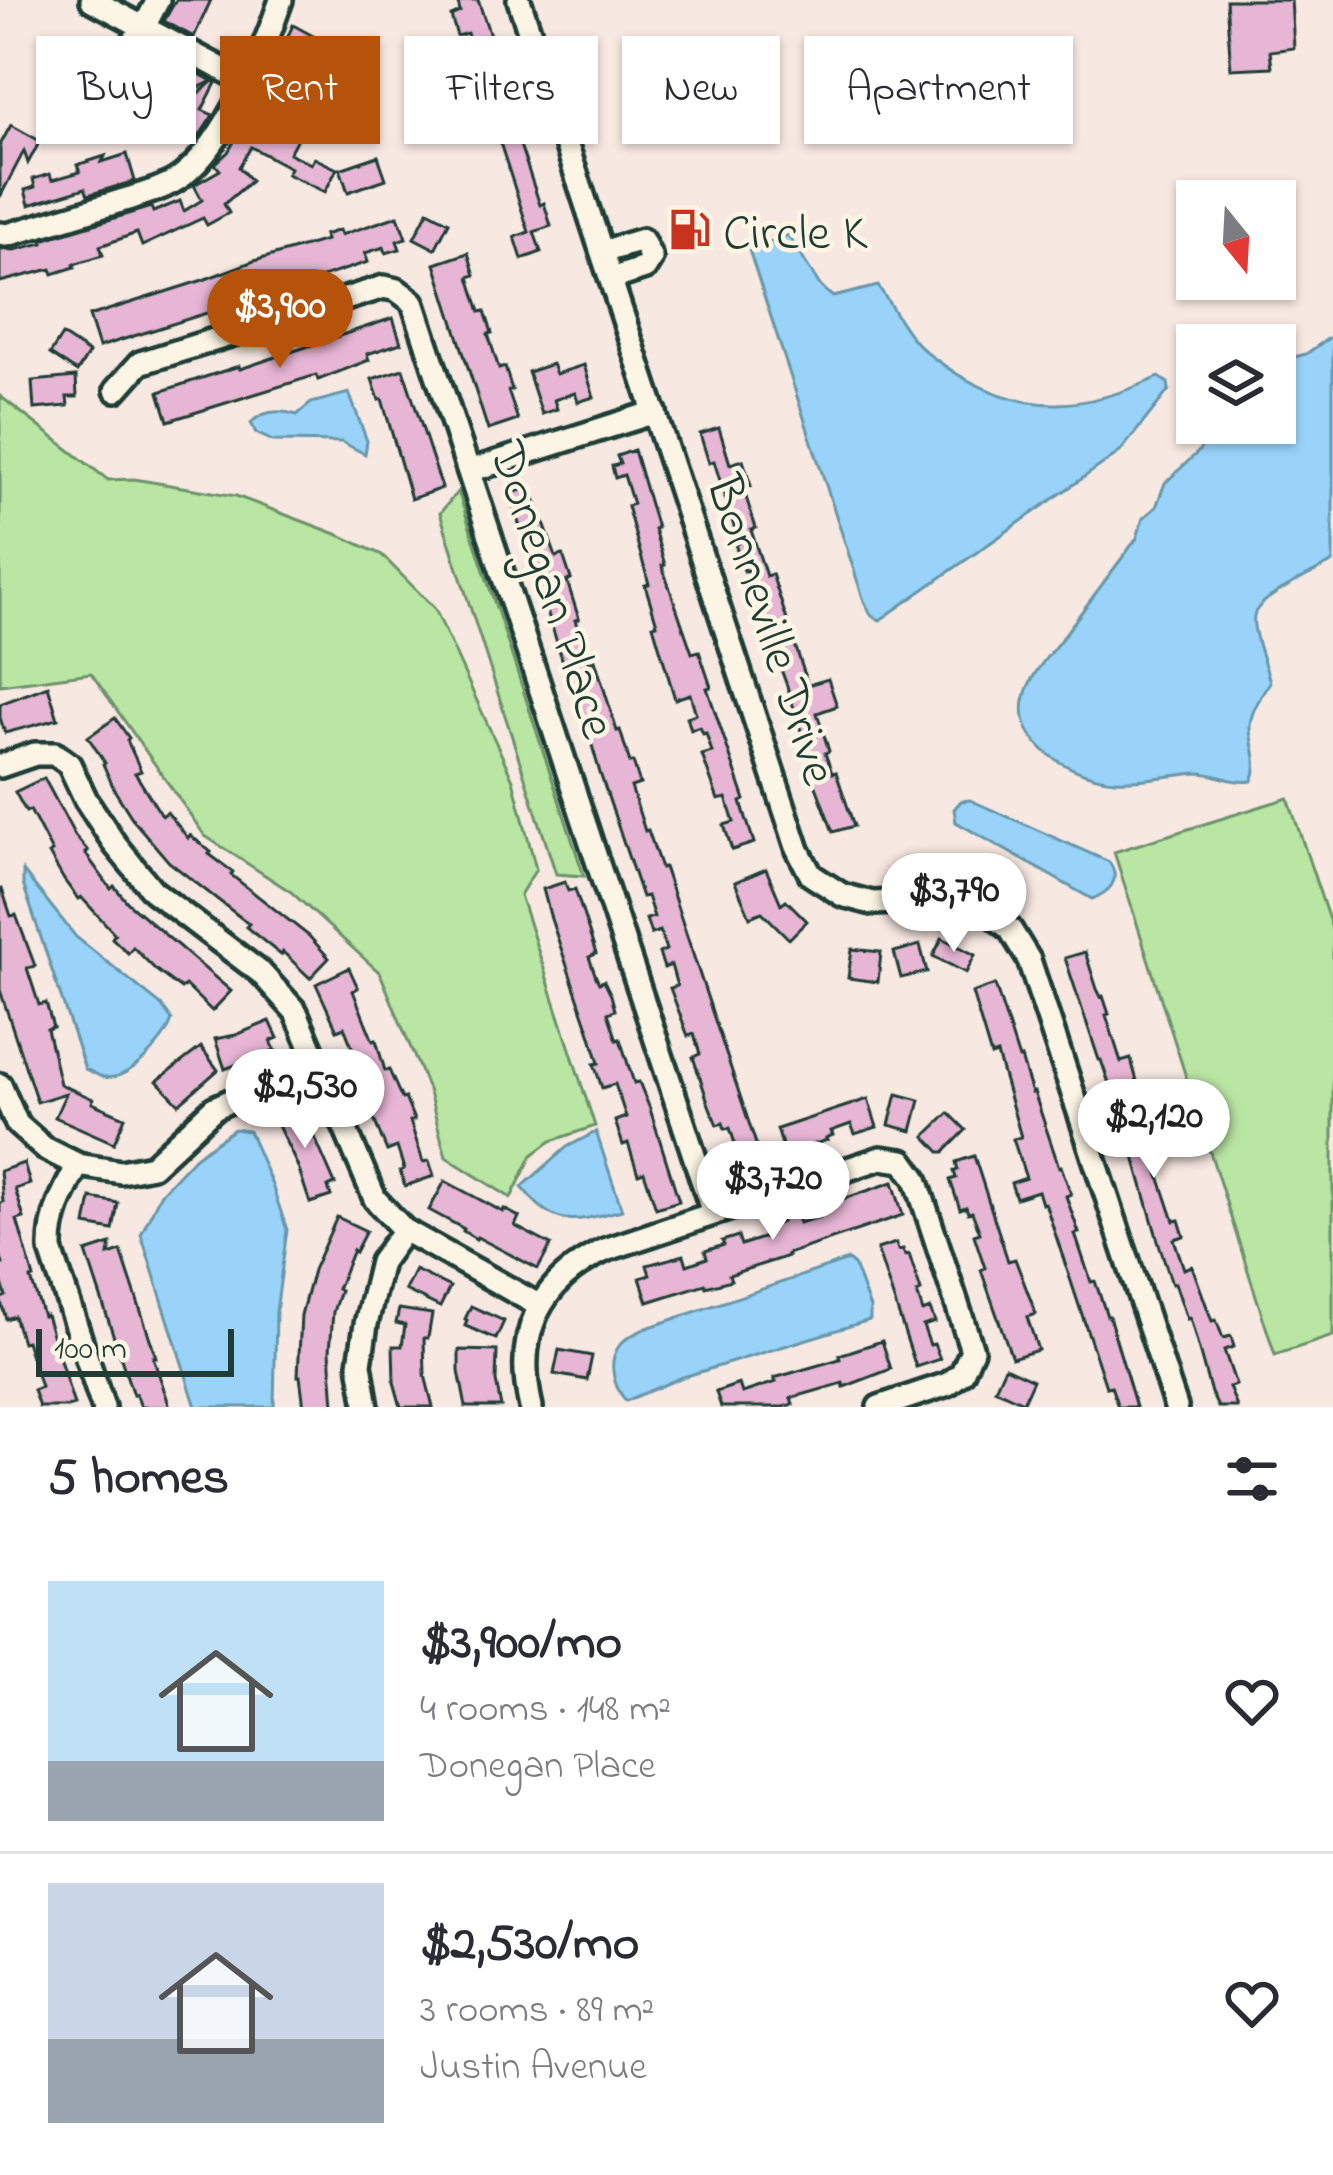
<!DOCTYPE html>
<html lang="en">
<head>
<meta charset="utf-8">
<style>
  :root { --surface:#fff; --page:#f7f7f7; --text:#2b2b33; --muted:#7c7c81; --line:#e1e1e2; --accent:#b45309 }
  body { margin:0; font-family:"Indie Flower",sans-serif; background:var(--page); color:var(--text); height:100vh; display:flex; flex-direction:column; font-size:45px; white-space:nowrap }
  * { box-sizing:border-box; margin:0 }
  p { font-size:39px; color:var(--muted) }
  .icon { flex:none; width:66px; height:66px; fill:none; stroke:currentColor; stroke-width:2; stroke-linecap:round; stroke-linejoin:round }
  .map { position:relative; height:1407px; overflow:hidden }
  .drawer { display:flex; flex-direction:column; background:var(--surface); flex:1 }
  .drawer>* { flex:none }
  .guide { position:absolute; left:36px; top:36px; width:1263px; height:108px; display:flex; gap:24px }
  .needle { width:78px; rotate:162deg }
  .fabs { position:absolute; left:1176px; top:180px; display:grid; gap:24px }
  .fabs a { display:grid; place-items:center; width:120px; height:120px; border-radius:0px; background:var(--surface); box-shadow:0 3px 9px #0004; font-size:60px }
  .scale { position:absolute; left:36px; bottom:30px; width:198px; box-sizing:border-box; padding-left:12px; border:6px solid #1f3d34; border-top:0; font-size:33px; line-height:42px; white-space:nowrap; color:#1f3d34; -webkit-text-stroke:9px #fcf5e5; paint-order:stroke }
  .price { position:absolute; translate:-50% -102px; padding:0 27px; border-radius:42px; background:#fff; color:#222; font-size:39px; line-height:78px; filter:drop-shadow(0 3px 6px #0008) }
  .price::after { content:''; position:absolute; left:50%; top:72px; width:36px; height:27px; margin-left:-18px; background:inherit; clip-path:polygon(0 0,100% 0,50% 100%) }
  .price.selected { background:var(--accent); color:#fff }
  ul { padding:0; list-style:none }
  li { display:flex; align-items:center; gap:36px; height:300px; padding:0 48px }
  li+li { border-top:3px solid var(--line) }
  li span { display:grid; place-items:center; flex:none; width:336px; height:240px; border-radius:0px; color:#555 }
  li>.icon { margin-inline-start:auto }
  span .icon { width:144px; height:144px; fill:#fffc; stroke-width:1 }
  li b { font-size:51px }
  h2 { display:flex; justify-content:space-between; align-items:center; height:144px; padding:0 48px; font-size:51px }
  .pill { padding:0 42px; border-radius:0px; background:var(--surface); box-shadow:0 3px 9px #0004; font-size:42px; line-height:108px }
  .pill.selected { background:var(--accent); color:#fff }
  .map>svg:first-child { display:block }
</style>
</head>
<body>
<div class="map">
<svg width="1333" height="1407" viewBox="0 0 1333 1407">
  <rect width="100%" height="100%" fill="#f8e8e2"/>
  <filter id="ink" filterUnits="userSpaceOnUse"><feTurbulence type="fractalNoise" baseFrequency=".00833" numOctaves="2"/><feDisplacementMap in="SourceGraphic" scale="24" xChannelSelector="R" yChannelSelector="G"/><feConvolveMatrix kernelMatrix="1 2 1 2 8 2 1 2 1" color-interpolation-filters="sRGB"/></filter>
  <g filter="url(#ink)">
    <g fill="#bae6a3" stroke="#6c926c" stroke-width="3">
      <polygon points="0,396 108,480 134,479 236,496 339,535 382,555 435,609 513,780 536,869 520,895 595,1126 551,1141 532,1155 511,1198 446,1157 429,1092 380,973 291,892 205,836 91,673 0,685"/>
      <polygon points="458,491 584,876 556,874 440,513"/>
      <polygon points="1288,798 1333,932 1333,1336 1275,1355 1114,852"/>
    </g>
    <g fill="#99d3f9" stroke="#6897aa" stroke-width="3">
      <path d="M788,235l33,52 12,10 45,-11c12,17 22,38 36,54 12,14 28,24 43,34 72,43 128,36 202,3l9,6 1,7 -49,62 -240,168 -9,-5 -7,-14 -115,-351z"/>
      <path d="M1333,335v227c-18,11 -76,35 -79,54 -3,14 12,50 16,66 -9,14 -21,31 -20,48 2,19 10,33 2,51 -21,3 -35,-8 -54,-8 -27,2 -55,9 -83,7 -40,-3 -103,-34 -90,-84 6,-23 26,-43 40,-62 24,-32 48,-64 72,-96l6,-20 13,-11 9,-24 33,-31 20,-29h57v-57l7,-6 24,-6z"/>
      <path d="M349,393l18,48 -2,13 -23,-12 -69,-1 -17,-8 -5,-10c13,-14 30,-13 46,-8l14,-12z"/>
      <path d="M970,800l139,62c13,19 0,30 -17,37l-136,-77 -2,-13 7,-8z"/>
      <path d="M23,871l53,66 85,68 11,15c-6,21 -44,62 -68,57 -7,-1 -13,-6 -19,-8l-62,-185z"/>
      <polygon points="234,1129 249,1131 272,1185 287,1230 276,1312 274,1407 196,1407 141,1234 161,1193 195,1157"/>
      <path d="M596,1132l26,78c-49,12 -66,20 -100,-23l45,-40z"/>
      <path d="M848,1260l6,5 16,43v12l-190,58 -54,23c-12,-14 -19,-38 -7,-55 6,-9 16,-12 25,-17z"/>
    </g>
    <g fill="#e8b6d5" stroke="#1f3d34" stroke-width="3">
      <polygon points="176,0 211,0 194,37 164,21"/>
      <polygon points="468,0 478,0 490,35 485,36 502,87 487,92 485,86 473,90 465,64 476,61 472,48 467,33 457,36 451,16 460,12 458,3"/>
      <polygon points="1226,0 1291,0 1294,48 1270,51 1272,67 1231,69"/>
      <polygon points="293,25 317,38 303,65 312,69 304,84 273,69"/>
      <polygon points="151,49 164,55 162,60 188,72 190,69 212,81 186,94 139,74"/>
      <polygon points="345,50 364,67 339,93 321,75"/>
      <polygon points="213,81 216,83 202,110 213,115 200,135 172,122 175,115"/>
      <polygon points="507,106 540,205 544,203 551,226 534,232 541,252 522,259 515,237 529,232 490,112"/>
      <polygon points="250,114 275,128 279,122 300,133 289,153 311,164 314,158 337,169 325,192 287,174 290,168 251,147 239,167 251,181 224,204 229,213 207,225 203,218 142,246 137,233 100,246 103,255 74,264 75,267 53,274 51,269 0,282 0,249 14,250 43,243 42,240 151,207 153,212 180,201 184,211 202,200 194,185 220,170 215,164 228,152"/>
      <polygon points="11,125 40,141 28,163 24,151 0,197 0,145"/>
      <polygon points="127,154 135,181 88,195 85,188 29,205 25,190 35,187 33,179 50,174 52,180 80,172 77,165 105,156 102,162"/>
      <polygon points="378,156 386,179 348,192 340,169"/>
      <polygon points="428,211 449,222 435,249 414,238"/>
      <polygon points="398,216 406,238 397,241 400,249 386,253 384,247 365,253 368,262 213,313 213,311 99,347 89,316 203,280 254,261 326,240 324,235 339,230 341,235"/>
      <polygon points="468,253 475,275 469,277 480,312 485,311 492,333 488,334 499,369 505,367 512,390 508,391 518,420 488,430 435,264"/>
      <polygon points="393,318 401,343 367,354 369,360 318,380 316,375 168,421 159,392 239,366 240,369"/>
      <polygon points="62,335 89,353 77,372 50,354"/>
      <polygon points="552,364 556,374 584,365 594,397 578,402 575,393 554,400 557,409 542,414 528,372"/>
      <polygon points="403,369 442,488 411,499 382,399 379,400 372,379"/>
      <polygon points="76,377 77,397 67,397 68,406 34,409 32,381"/>
      <polygon points="719,428 730,464 743,460 751,486 743,488 756,528 751,530 766,576 772,574 808,685 828,679 837,706 817,713 829,751 825,753 832,773 836,772 854,826 833,832 810,770 813,769 786,683 772,645 769,646 748,570 744,571 735,544 739,543 714,461 709,463 700,434"/>
      <polygon points="634,450 657,528 654,529 665,565 662,566 692,653 699,651 711,687 707,688 745,800 741,802 754,843 732,850 724,825 734,822 726,798 718,800 702,755 712,752 706,733 703,734 700,727 691,730 687,717 696,714 690,694 675,699 653,625 657,624 645,585 649,584 627,506 633,504 624,475 615,478 612,466 620,464 617,456"/>
      <polygon points="531,487 556,557 563,555 571,579 567,581 579,619 575,620 589,662 595,660 617,731 620,730 630,763 633,762 640,784 631,787 645,831 648,830 661,868 664,867 764,1168 741,1175 738,1166 731,1168 726,1153 737,1150 730,1128 725,1129 723,1123 717,1125 709,1105 693,1057 700,1054 694,1034 688,1036 670,988 677,986 671,965 664,968 659,953 666,950 660,931 651,934 646,919 654,917 647,896 642,897 600,773 577,693 573,694 543,598 547,597 541,578 534,580 530,566 533,565 509,494"/>
      <polygon points="48,686 58,719 5,733 0,718 0,704"/>
      <polygon points="115,718 129,738 127,740 141,771 135,773 162,816 167,812 188,838 190,835 211,852 209,854 233,872 231,875 309,936 329,958 310,978 283,952 281,955 246,927 249,924 169,862 134,821 115,791 103,764 105,763 88,737"/>
      <polygon points="44,778 75,836 88,851 85,853 111,889 114,886 128,903 231,991 212,1011 185,985 181,989 156,970 133,947 128,953 112,938 115,934 81,897 78,899 64,880 49,854 52,852 30,810 26,812 15,792"/>
      <polygon points="766,869 781,904 786,900 807,921 789,939 762,912 750,917 735,882"/>
      <polygon points="565,882 568,891 575,889 596,954 589,957 596,977 599,983 604,981 611,995 615,1010 608,1013 617,1040 620,1039 634,1083 639,1082 650,1109 679,1201 656,1208 644,1172 638,1174 628,1143 623,1145 615,1121 626,1117 615,1084 602,1088 594,1064 599,1063 590,1033 551,919 543,889"/>
      <polygon points="0,889 2,889 11,916 16,915 35,966 27,968 39,1005 46,1003 53,1027 47,1029 60,1084 93,1099 92,1103 125,1117 114,1143 55,1117 66,1093 37,1102 0,990"/>
      <polygon points="942,938 975,955 966,973 933,956"/>
      <polygon points="920,945 927,972 901,978 894,952"/>
      <polygon points="852,949 881,952 878,982 848,978"/>
      <polygon points="1085,952 1097,989 1101,997 1103,996 1109,1014 1106,1015 1121,1062 1131,1059 1144,1107 1154,1103 1160,1124 1153,1126 1162,1152 1154,1155 1155,1164 1174,1221 1179,1220 1184,1236 1174,1239 1184,1269 1192,1266 1212,1321 1216,1320 1223,1338 1231,1336 1234,1347 1224,1350 1236,1385 1229,1387 1237,1407 1218,1407 1211,1393 1190,1318 1187,1319 1175,1283 1172,1284 1159,1244 1116,1094 1113,1095 1101,1060 1099,1060 1065,958"/>
      <polygon points="349,968 358,988 353,991 373,1041 376,1040 385,1071 389,1070 402,1099 405,1098 414,1120 410,1121 423,1162 429,1161 434,1176 405,1186 400,1171 404,1169 397,1147 387,1151 354,1071 347,1049 352,1047 344,1027 337,1030 316,984"/>
      <polygon points="995,985 1019,1059 1021,1058 1032,1093 1034,1092 1059,1167 1061,1166 1071,1194 1066,1196 1079,1233 1075,1234 1091,1282 1095,1281 1107,1316 1109,1316 1136,1407 1118,1407 1111,1386 1106,1387 1045,1203 1042,1204 1038,1191 1016,1198 1011,1183 1026,1178 1013,1139 1021,1137 997,1054 991,1056 972,993"/>
      <polygon points="270,1021 278,1038 271,1041 275,1050 225,1069 215,1039 236,1035"/>
      <polygon points="201,1047 218,1070 179,1104 157,1081"/>
      <polygon points="897,1094 920,1100 912,1131 889,1125"/>
      <polygon points="868,1099 877,1127 855,1134 851,1124 831,1131 833,1135 826,1138 827,1140 785,1154 777,1129"/>
      <polygon points="291,1102 295,1111 304,1107 310,1121 308,1122 335,1184 328,1187 331,1196 310,1203 298,1167 271,1111"/>
      <polygon points="949,1113 966,1130 944,1152 940,1152 925,1136"/>
      <polygon points="974,1156 1008,1261 1015,1259 1036,1314 1027,1317 1038,1350 1012,1358 981,1270 985,1268 974,1235 980,1233 972,1212 968,1213 966,1207 960,1209 950,1180 956,1178 954,1171 958,1170 956,1162"/>
      <polygon points="24,1163 30,1184 15,1189 24,1218 17,1220 34,1278 31,1279 43,1316 46,1315 74,1405 67,1407 39,1407 33,1390 41,1387 26,1341 22,1342 14,1316 6,1319 0,1299 6,1296 0,1277 0,1265 3,1264 0,1254 0,1203 3,1202 0,1171"/>
      <polygon points="445,1181 503,1212 504,1209 519,1217 515,1226 551,1245 538,1269 477,1237 476,1239 463,1231 464,1229 429,1210"/>
      <polygon points="893,1182 903,1215 787,1254 788,1256 729,1275 731,1280 706,1287 705,1284 648,1302 640,1278 650,1275 647,1265 684,1255 687,1265 707,1258 705,1251 724,1245 722,1241 738,1236 741,1245 765,1237 762,1228 782,1222 781,1219 796,1214 799,1223 820,1217 817,1208"/>
      <polygon points="91,1198 118,1203 113,1230 86,1225"/>
      <polygon points="337,1217 366,1231 355,1252 353,1250 337,1289 340,1290 333,1312 330,1351 334,1405 304,1407 300,1376 298,1376 301,1315 313,1270"/>
      <polygon points="896,1243 898,1250 903,1249 905,1255 909,1254 921,1291 917,1293 923,1312 930,1309 935,1322 923,1326 930,1345 934,1344 940,1359 916,1367 877,1249"/>
      <polygon points="111,1244 109,1255 121,1251 156,1357 153,1357 170,1407 141,1407 136,1394 133,1395 86,1252"/>
      <polygon points="415,1270 450,1287 440,1307 405,1290"/>
      <polygon points="471,1306 504,1321 496,1339 465,1326 467,1320 465,1319"/>
      <polygon points="399,1309 432,1314 428,1338 424,1338 425,1375 433,1407 401,1407 394,1382 393,1346 402,1346 405,1325 396,1323"/>
      <polygon points="882,1341 891,1369 844,1387 843,1383 791,1398 793,1404 783,1407 721,1407 716,1392 739,1384 742,1393 776,1382 774,1378 840,1359 839,1355"/>
      <polygon points="459,1350 497,1351 496,1381 501,1407 466,1407 459,1371"/>
      <polygon points="559,1350 592,1356 587,1380 554,1374"/>
      <polygon points="1005,1367 1033,1380 1023,1402 995,1389"/>
    </g>
    <g fill="none" stroke-linecap="round" stroke-linejoin="round">
      <defs>
        <g id="minor">
          <polyline points="92,0 322,122"/>
          <polyline points="519,0 798,850 811,875 842,895 872,903 948,900 987,911 1010,929 1029,960 1176,1407"/>
          <polyline points="110,73 144,27 158,0"/>
          <path d="M0,234l7,1c36,-10 71,-21 107,-32 22,-7 50,-13 68,-27 45,-35 81,-123 99,-176"/>
          <polyline points="602,252 642,240 651,258 645,268 611,279"/>
          <polyline points="116,390 140,363 384,287 397,290 413,302 713,1213"/>
          <polyline points="469,471 655,412"/>
          <polyline points="0,766 35,754 55,754 69,764 86,800 116,846 153,891 261,973 296,1012 375,1199 404,1230 540,1306"/>
          <polyline points="0,1085 17,1124 44,1148 78,1165 121,1172 152,1166 214,1108 316,1063"/>
          <path d="M78,1165c-15,28 -28,52 -27,85l52,157"/>
          <polyline points="367,1407 360,1364 366,1324 381,1262 404,1230"/>
          <path d="M531,1407c-17,-72 7,-125 74,-157l276,-92 22,3 13,18 56,171 -10,23 -14,11 -69,23"/>
        </g>
      </defs>
      <use href="#minor" stroke="#1f3d34" stroke-width="30"/>
      <use href="#minor" stroke="#fcf5e5" stroke-width="21"/>
    </g>
  </g>
  <defs>
    <symbol id="fuel-bare" viewBox="-9 -9 18 18"><path d="M-5.5-6h7V0h2V4h1.3V-2.5L3-4.5l.8-.8L6-3V5H2.5V1h-1V6h-7ZM-4.2-4.7v3.2H.2V-4.7Z" fill="#c8321e" stroke="#fcf5e5" stroke-width="2.5" paint-order="stroke"/></symbol>
  </defs>
  <g fill-rule="evenodd">
    <use href="#fuel-bare" x="660" y="200" width="59" height="59"/>
  </g>
  <g text-anchor="middle" stroke-width="9" stroke-linejoin="round" paint-order="stroke">
    <g font-size="51" fill="#1f3d34" stroke="#fcf5e5" text-anchor="start">
      <text x="723" y="248">Circle K</text>
    </g>
    <g font-size="51" fill="#1f3d34" stroke="#fcf5e5">
      <text transform="translate(555 589) rotate(72)" y="18">Donegan Place</text>
      <text transform="translate(774 629) rotate(72)" y="18">Bonneville Drive</text>
    </g>
  </g>
</svg>
<div class="fabs">
<a><svg class="needle" viewBox="-14 -14 28 28"><path d="M0-13l5 13h-10z" fill="#e53935"/><path d="M0 13l5-13h-10z" fill="#7c7c81"/></svg></a>
<a><svg class="icon" aria-label="layers" viewBox="0 0 24 24"><path d="M12 4l9 5-9 5-9-5zM3 14l9 5 9-5"/></svg></a>
</div>
<div class="scale">100 m</div>
<b class="price selected" style="left:280px;top:371px">$3,900</b>
<b class="price" style="left:954px;top:955px">$3,790</b>
<b class="price" style="left:305px;top:1151px">$2,530</b>
<b class="price" style="left:1154px;top:1181px">$2,120</b>
<b class="price" style="left:773px;top:1243px">$3,720</b>
<div class="guide">
<a class="pill">Buy</a>
<a class="pill selected">Rent</a>
<a class="pill">Filters</a>
<a class="pill">New</a>
<a class="pill">Apartment</a>
</div>
</div>
<section class="drawer">
<h2>5 homes<svg class="icon" aria-label="filters" viewBox="0 0 24 24"><path d="M4 7h16M4 17h16"/><circle cx="9" cy="7" r="2"/><circle cx="15" cy="17" r="2"/></svg></h2>
<ul>
<li><span style="background:linear-gradient(#bfe0f5 75%,#9aa5b1 0)"><svg class="icon" aria-label="home" viewBox="0 0 24 24"><path d="M3 11l9-7 9 7M6 9v11h12V9"/></svg></span><div><b>$3,900/mo</b><p>4 rooms · 148 m²</p><p>Donegan Place</p></div><svg class="icon" aria-label="heart" viewBox="0 0 24 24"><path d="M12 20l-8-8c-3-5 5-10 8-4 3-6 11-1 8 4z"/></svg></li>
<li><span style="background:linear-gradient(#c9d6e8 65%,#9aa5b1 0)"><svg class="icon" aria-label="home" viewBox="0 0 24 24"><path d="M3 11l9-7 9 7M6 9v11h12V9"/></svg></span><div><b>$2,530/mo</b><p>3 rooms · 89 m²</p><p>Justin Avenue</p></div><svg class="icon" aria-label="heart" viewBox="0 0 24 24"><path d="M12 20l-8-8c-3-5 5-10 8-4 3-6 11-1 8 4z"/></svg></li>
</ul>
</section>
</body>
</html>
